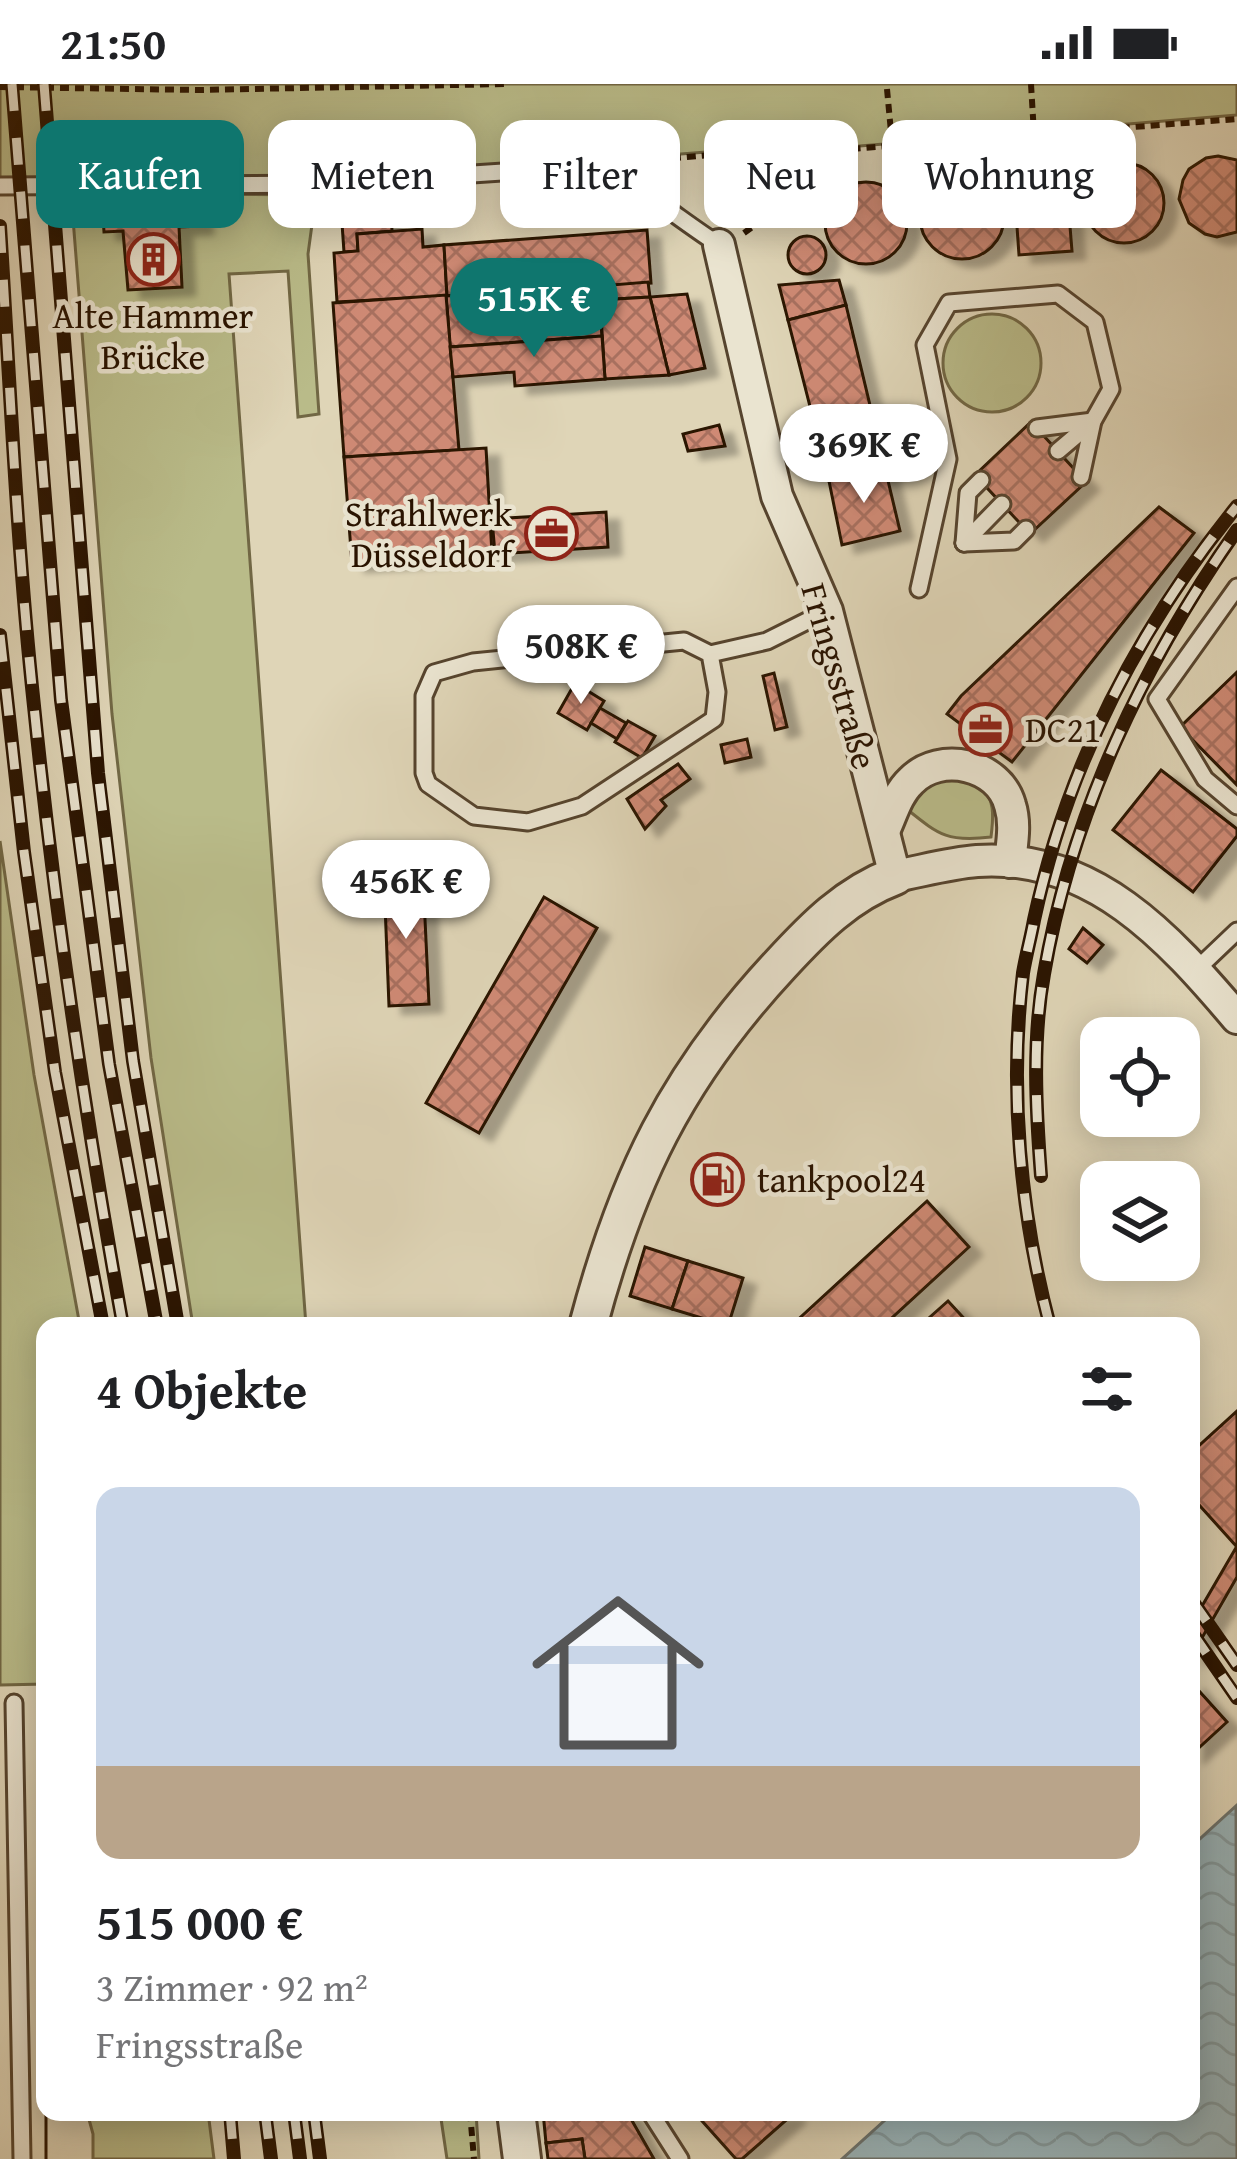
<!DOCTYPE html>
<html lang="de">
<head>
<meta charset="utf-8">
<style>
  :root { --surface:#fff; --page:#f2f2f2; --text:#202124; --muted:#757577; --line:#e0e0e0; --accent:#0f766e }
  body { margin:0; font-family:"Gentium Book Plus",serif; background:var(--page); color:var(--text); height:100vh; display:flex; flex-direction:column; font-size:45px; white-space:nowrap }
  * { box-sizing:border-box; margin:0 }
  p { font-size:39px; color:var(--muted) }
  .icon { flex:none; width:66px; height:66px; fill:none; stroke:currentColor; stroke-width:2; stroke-linecap:round; stroke-linejoin:round }
  .map { position:relative; flex:1; overflow:hidden }
  .sheet { position:absolute; left:36px; top:1233px; width:1164px; height:804px; display:flex; flex-direction:column; background:var(--surface); border-radius:24px; box-shadow:0 6px 30px #0003 }
  .sheet>* { flex:none }
  .hud { position:absolute; left:36px; top:36px; width:1167px; height:108px; display:flex; gap:24px }
  .controls { position:absolute; left:1080px; top:933px; display:grid; gap:24px }
  .controls a { display:grid; place-items:center; width:120px; height:120px; border-radius:24px; background:var(--surface); box-shadow:0 6px 30px #0003; font-size:60px }
  .price { position:absolute; translate:-50% -102px; padding:0 27px; border-radius:42px; background:#fff; color:#222; font-size:39px; line-height:78px; filter:drop-shadow(0 3px 6px #0008) }
  .price::after { content:''; position:absolute; left:50%; top:72px; width:36px; height:27px; margin-left:-18px; background:inherit; clip-path:polygon(0 0,100% 0,50% 100%) }
  .price.selected { background:var(--accent); color:#fff }
  ul { padding:0; list-style:none }
  li { display:grid; align-content:center; gap:24px; height:636px; padding:0 60px }
  li+li { border-top:3px solid var(--line) }
  li span { display:grid; place-items:center; height:372px; border-radius:24px; color:#555 }
  li>.icon { margin-inline-start:auto }
  span .icon { width:216px; height:216px; fill:#fffc; stroke-width:1 }
  li b { font-size:51px }
  h2 { display:flex; justify-content:space-between; align-items:center; height:144px; padding:0 60px; font-size:51px }
  .chip { padding:0 42px; border-radius:24px; background:var(--surface); box-shadow:0 6px 30px #0003; font-size:42px; line-height:108px }
  .chip.selected { background:var(--accent); color:#fff }
  .status { display:flex; justify-content:space-between; align-items:center; height:84px; padding:0 60px; background:var(--surface); direction:ltr }
  .status svg { height:33px; fill:currentColor }
  .map>svg:first-child { display:block }
</style>
</head>
<body>
<div class="status"><b>21:50</b><svg viewBox="0 0 49 12"><path d="M0 12V9h3v3zM5 12V6h3v6zM10 12V3h3v9zM15 12V0h3v12zM26 1h20v11H26zM47 4h2v5h-2z"/></svg></div>
<div class="map">
<svg width="1237" height="2075" viewBox="0 0 1237 2075">
  <defs>
    <pattern id="water-waves" width="16" height="10" patternUnits="userSpaceOnUse" patternTransform="scale(3)"><rect width="16" height="10" fill="#99b5bb"/><path d="M0 5q4-4 8 0t8 0" fill="none" stroke="#849b9f"/></pattern>
    <pattern id="building-cross-hatch" width="8" height="8" patternUnits="userSpaceOnUse" patternTransform="scale(3)"><rect width="8" height="8" fill="#cf8a75"/><path d="M0 0l8 8M0 8l8-8" fill="none" stroke="#a8705e"/></pattern>
    <filter id="shadow"><feDropShadow dx="13" dy="8" stdDeviation="3" flood-color="#0004"/></filter>
  </defs>
  <rect width="100%" height="100%" fill="#dfd5b7"/>
  <filter id="stains"><feTurbulence type="fractalNoise" baseFrequency=".00167" numOctaves="4"/><feColorMatrix values="0 0 0 0 .2 0 0 0 0 .09 0 0 0 0 .02 0 0 0 .5 -.17"/></filter>
  <radialGradient id="worn" r=".72"><stop offset=".6" stop-color="#630" stop-opacity="0"/><stop offset="1" stop-color="#630" stop-opacity=".3"/></radialGradient>
  <g fill="#b9bb89" stroke="#716744" stroke-width="3">
    <polygon points="0,0 1237,0 1237,31 823,65 732,66 321,98 0,99"/>
    <polygon points="71,109 316,111 308,170 319,330 298,333 288,187 229,190 306,1242 193,1242 151,974 112,630"/>
    <circle cx="992" cy="279" r="49"/>
    <path d="M950,692c41,9 46,22 41,61 -42,5 -51,-1 -83,-27l18,-28z"/>
    <polygon points="0,757 34,991 80,1242 45,1242 45,1600 0,1601"/>
    <polygon points="87,2028 208,2028 214,2075 93,2075 93,2050"/>
    <polygon points="440,2028 476,2028 479,2075 447,2075"/>
  </g>
  <polygon fill="url(#water-waves)" stroke="#6c7470" stroke-width="3" points="1236,1722 1237,2075 842,2075 894,2028 1191,2028 1191,1763"/>
  <g fill="url(#building-cross-hatch)" stroke="#291300" stroke-width="3" filter="url(#shadow)">
    <polygon points="1064,69 1072,167 1019,171 1012,73"/>
    <polygon points="1218,72 1237,76 1237,148 1217,153 1205,150 1189,139 1179,115 1183,96 1189,85 1206,74"/>
    <circle cx="1124" cy="119" r="40"/>
    <circle cx="962" cy="133" r="42"/>
    <circle cx="866" cy="139" r="41"/>
    <polygon points="197,112 200,142 179,143 182,203 128,206 123,147 104,148 102,117 121,116 121,120 178,116 177,113"/>
    <polygon points="391,122 392,147 357,150 358,167 344,168 341,125"/>
    <polygon points="422,145 423,163 444,161 447,212 337,218 334,169 358,167 357,150"/>
    <polygon points="647,146 651,199 447,212 444,161"/>
    <circle cx="807" cy="171" r="19"/>
    <polygon points="839,196 846,221 788,236 779,201"/>
    <polygon points="648,198 650,213 600,216 599,202"/>
    <polygon points="598,201 602,252 450,263 446,212"/>
    <polygon points="687,210 705,284 669,291 650,213"/>
    <polygon points="446,211 459,366 344,373 333,219"/>
    <polygon points="650,213 669,291 605,295 600,216"/>
    <polygon points="846,221 885,384 829,397 788,236"/>
    <polygon points="602,252 605,295 515,302 514,288 453,293 450,263"/>
    <polygon points="1031,338 1086,398 1030,450 975,391"/>
    <polygon points="719,341 725,362 688,367 683,350"/>
    <polygon points="486,364 492,470 352,480 344,373"/>
    <polygon points="885,384 900,447 842,461 829,397"/>
    <polygon points="1159,423 1194,449 1012,678 947,630 961,612"/>
    <polygon points="606,428 608,463 495,470 492,435"/>
    <polygon points="1237,588 1237,701 1180,643"/>
    <polygon points="774,589 787,643 775,646 763,592"/>
    <polygon points="575,599 604,617 587,646 558,629"/>
    <polygon points="600,624 626,639 617,655 591,639"/>
    <polygon points="628,637 655,652 642,674 615,658"/>
    <polygon points="747,655 751,673 725,679 721,661"/>
    <polygon points="678,680 690,695 661,716 666,722 645,745 627,715"/>
    <polygon points="1161,686 1237,745 1237,752 1193,808 1113,746"/>
    <polygon points="423,793 429,920 389,922 384,795"/>
    <polygon points="544,813 597,844 479,1049 426,1019"/>
    <polygon points="1083,844 1103,861 1087,879 1069,865"/>
    <polygon points="927,1117 969,1163 883,1242 791,1242"/>
    <polygon points="645,1163 688,1177 672,1225 630,1212"/>
    <polygon points="688,1177 743,1194 728,1242 672,1225"/>
    <polygon points="948,1217 971,1242 920,1242"/>
    <polygon points="1237,1327 1237,1463 1191,1412 1191,1369"/>
    <polygon points="1237,1462 1237,1493 1191,1573 1191,1541"/>
    <polygon points="1191,1598 1227,1638 1191,1671"/>
    <polygon points="543,2028 627,2028 654,2075 585,2075 582,2055 546,2059"/>
    <polygon points="694,2028 790,2028 792,2031 742,2075 736,2075"/>
    <polygon points="582,2055 585,2075 548,2075 546,2059"/>
  </g>
  <g fill="none" stroke-linecap="round" stroke-linejoin="round">
    <defs>
      <g id="service">
        <path d="M0,102l323,-2 271,-18c46,19 83,52 125,79"/>
        <polyline points="1037,344 1093,337"/>
        <polyline points="1058,367 1091,339"/>
        <polyline points="964,459 968,409 981,396"/>
        <polyline points="964,459 1014,457 1026,445"/>
        <polyline points="964,459 1002,420"/>
        <polyline points="1237,503 1157,615 1205,695 1237,722"/>
        <polyline points="919,505 948,375 925,261 949,219 1058,210 1095,238 1111,305 1093,337 1081,393"/>
        <polyline points="710,570 684,557 473,578 434,589 424,612 424,689 428,700 474,732 528,738 582,722 714,635 717,608 710,570 767,557 827,527"/>
        <polyline points="1196,886 1237,847"/>
        <polyline points="14,1619 22,2075"/>
        <polyline points="650,2028 680,2075"/>
      </g>
      <g id="minor">
        <path d="M719,161l58,251 50,115 68,265c27,-5 55,-13 82,-15 116,-8 192,77 260,157"/>
        <path d="M884,747c8,-17 13,-37 27,-50 29,-30 88,-17 99,24 6,19 2,38 0,57"/>
      </g>
      <g id="tertiary">
        <path d="M588,1242c39,-147 88,-249 192,-361 34,-37 67,-71 115,-89"/>
        <polyline points="516,2028 522,2075"/>
      </g>
    </defs>
    <use href="#service" stroke="#56442e" stroke-width="21"/>
    <use href="#minor" stroke="#56442e" stroke-width="36"/>
    <use href="#tertiary" stroke="#56442e" stroke-width="42"/>
    <g stroke="#291300" stroke-width="6" stroke-dasharray="9 6" stroke-linecap="butt">
      <polyline points="1031,0 1034,50"/>
      <polyline points="0,3 199,6 507,0"/>
      <polyline points="887,5 891,48"/>
      <polyline points="642,77 733,69 825,67 1237,35"/>
      <polyline points="744,149 777,125 825,67"/>
      <polyline points="470,2028 474,2075"/>
    </g>
    <use href="#service" stroke="#eae4d0" stroke-width="15"/>
    <use href="#minor" stroke="#eae4d0" stroke-width="30"/>
    <use href="#tertiary" stroke="#eae4d0" stroke-width="36"/>
    <g stroke="#291300" stroke-width="3">
      <polyline points="42,1620 45,1936"/>
      <polyline points="46,2028 46,2075"/>
    </g>
    <defs>
      <g id="rail">
        <polyline points="12,0 61,616 109,980 157,1242"/>
        <polyline points="44,0 98,689 133,977 178,1242"/>
        <path d="M0,142c10,160 17,321 34,480 21,208 52,414 89,620"/>
        <polyline points="0,551 24,768 55,988 103,1242"/>
        <path d="M1041,1092c-5,-66 -9,-136 3,-202 27,-159 100,-313 193,-444"/>
        <path d="M1050,1242c-30,-113 -41,-237 -27,-353 3,-18 8,-36 11,-53 33,-154 105,-293 203,-414"/>
        <polyline points="1191,1515 1237,1581"/>
        <polyline points="1191,1547 1237,1614"/>
        <polyline points="230,2028 234,2075"/>
        <polyline points="265,2028 271,2075"/>
        <polyline points="294,2028 300,2075"/>
        <polyline points="314,2028 320,2075"/>
      </g>
    </defs>
    <use href="#rail" stroke="#291300" stroke-width="14"/>
    <use href="#rail" stroke="#eae4d0" stroke-width="9" stroke-dasharray="27" stroke-linecap="butt"/>
  </g>
  <defs>
    <symbol id="building-ring" viewBox="-11 -11 22 22"><circle r="9.5" fill="#eae4d0" stroke="#8f2418" stroke-width="1.5"/><path d="M-4-6H4V6H1V3H-1V6H-4ZM-2.5-4.3h1.7v1.8h-1.7ZM.8-4.3h1.7v1.8H.8ZM-2.5-1h1.7V.8h-1.7ZM.8-1h1.7V.8H.8Z" fill="#8f2418"/></symbol>
    <symbol id="office-ring" viewBox="-11 -11 22 22"><circle r="9.5" fill="#eae4d0" stroke="#8f2418" stroke-width="1.5"/><path d="M-6-3h4V-5.5h4V-3h4V5H-6ZM-1-4.5V-3h2v-1.5ZM-6 0V1H6V0Z" fill="#8f2418"/></symbol>
    <symbol id="fuel-ring" viewBox="-11 -11 22 22"><circle r="9.5" fill="#eae4d0" stroke="#8f2418" stroke-width="1.5"/><path d="M-5.5-6h7V0h2V4h1.3V-2.5L3-4.5l.8-.8L6-3V5H2.5V1h-1V6h-7ZM-4.2-4.7v3.2H.2V-4.7Z" fill="#8f2418"/></symbol>
  </defs>
  <g fill-rule="evenodd">
    <use href="#building-ring" x="124" y="146" width="59" height="59"/>
    <use href="#office-ring" x="522" y="420" width="59" height="59"/>
    <use href="#office-ring" x="956" y="616" width="59" height="59"/>
    <use href="#fuel-ring" x="688" y="1066" width="59" height="59"/>
  </g>
  <g text-anchor="middle" stroke-width="9" stroke-linejoin="round" paint-order="stroke">
    <g font-size="36" fill="#291300" stroke="#eae4d0" text-anchor="start">
      <text x="153" y="244" text-anchor="middle">Alte Hammer<tspan x="153" dy="41">Brücke</tspan></text>
      <text x="512" y="442" text-anchor="end">Strahlwerk<tspan x="512" dy="41">Düsseldorf</tspan></text>
      <text x="1025" y="658">DC21</text>
      <text x="757" y="1108">tankpool24</text>
    </g>
    <g font-size="36" fill="#291300" stroke="#eae4d0">
      <text transform="translate(840 592) rotate(74)" y="13">Fringsstraße</text>
    </g>
  </g>
  <rect width="100%" height="100%" filter="url(#stains)"/>
  <rect width="100%" height="100%" fill="url(#worn)"/>
</svg>
<div class="controls">
<a><svg class="icon" aria-label="locate" viewBox="0 0 24 24"><circle cx="12" cy="12" r="6"/><path d="M12 2v4M12 18v4M2 12h4M18 12h4"/></svg></a>
<a><svg class="icon" aria-label="layers" viewBox="0 0 24 24"><path d="M12 4l9 5-9 5-9-5zM3 14l9 5 9-5"/></svg></a>
</div>
<b class="price selected" style="left:534px;top:276px">515K €</b>
<b class="price" style="left:864px;top:422px">369K €</b>
<b class="price" style="left:581px;top:623px">508K €</b>
<b class="price" style="left:406px;top:858px">456K €</b>
<div class="hud">
<a class="chip selected">Kaufen</a>
<a class="chip">Mieten</a>
<a class="chip">Filter</a>
<a class="chip">Neu</a>
<a class="chip">Wohnung</a>
</div>
<section class="sheet">
<h2>4 Objekte<svg class="icon" aria-label="filters" viewBox="0 0 24 24"><path d="M4 7h16M4 17h16"/><circle cx="9" cy="7" r="2"/><circle cx="15" cy="17" r="2"/></svg></h2>
<ul>
<li><span style="background:linear-gradient(#c9d6e8 75%,#b9a48a 0)"><svg class="icon" aria-label="home" viewBox="0 0 24 24"><path d="M3 11l9-7 9 7M6 9v11h12V9"/></svg></span><div><b>515 000 €</b><p>3 Zimmer · 92 m²</p><p>Fringsstraße</p></div></li>
</ul>
</section>
</div>
</body>
</html>
